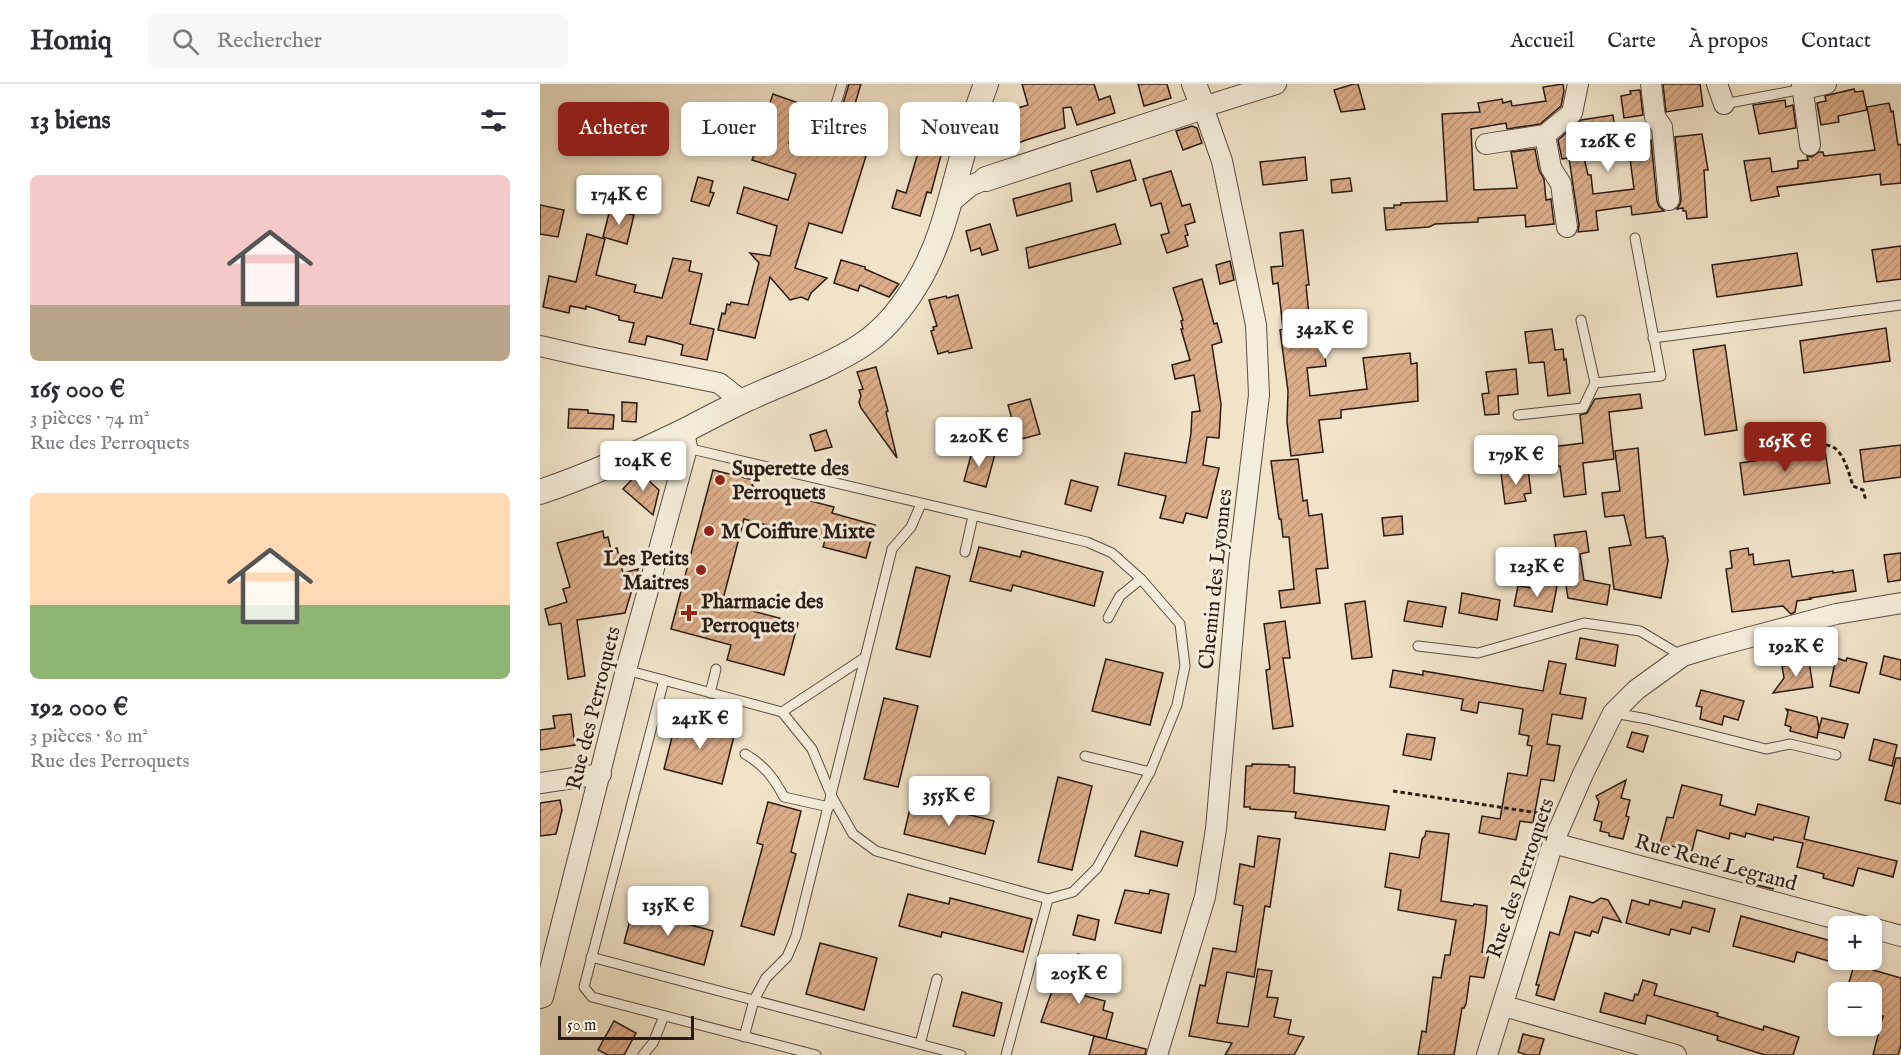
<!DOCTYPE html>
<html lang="fr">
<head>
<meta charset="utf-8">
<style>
  :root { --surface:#fff; --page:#f7f7f7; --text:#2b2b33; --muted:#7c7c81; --line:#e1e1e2; --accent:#8f2418 }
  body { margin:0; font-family:"IM FELL English",serif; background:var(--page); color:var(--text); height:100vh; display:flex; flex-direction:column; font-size:22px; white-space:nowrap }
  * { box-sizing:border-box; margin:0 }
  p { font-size:20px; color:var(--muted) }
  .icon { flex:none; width:33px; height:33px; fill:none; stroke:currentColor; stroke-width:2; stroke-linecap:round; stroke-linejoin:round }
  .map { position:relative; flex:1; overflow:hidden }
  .drawer { display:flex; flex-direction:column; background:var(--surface); width:540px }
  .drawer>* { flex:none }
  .hud { position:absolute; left:18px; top:18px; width:570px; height:54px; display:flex; gap:12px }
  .buttons { position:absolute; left:1288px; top:832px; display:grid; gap:12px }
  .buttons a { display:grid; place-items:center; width:54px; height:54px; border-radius:9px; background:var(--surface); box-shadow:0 3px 9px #0003; font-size:30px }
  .scale { position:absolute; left:18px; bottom:15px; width:136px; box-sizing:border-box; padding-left:6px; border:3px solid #291b13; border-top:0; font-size:16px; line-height:21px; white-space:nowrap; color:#291b13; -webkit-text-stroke:4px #f5eddb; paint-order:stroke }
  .price { position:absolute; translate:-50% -51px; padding:0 14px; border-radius:6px; background:#fff; color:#222; font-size:20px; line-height:39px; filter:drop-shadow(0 2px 3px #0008) }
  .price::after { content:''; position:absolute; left:50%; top:36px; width:18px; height:14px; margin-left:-9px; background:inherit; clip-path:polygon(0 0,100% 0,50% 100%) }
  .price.active { background:var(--accent); color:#fff }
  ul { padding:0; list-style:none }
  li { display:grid; align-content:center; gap:12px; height:318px; padding:0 30px }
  li span { display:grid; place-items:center; height:186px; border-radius:9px; color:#555 }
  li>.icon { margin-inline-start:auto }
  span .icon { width:108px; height:108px; fill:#fffc; stroke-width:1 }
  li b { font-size:26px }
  h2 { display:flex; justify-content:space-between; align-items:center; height:72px; padding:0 30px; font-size:26px }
  .chip { padding:0 21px; border-radius:9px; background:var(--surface); box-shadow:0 3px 9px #0003; font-size:21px; line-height:54px }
  .chip.active { background:var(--accent); color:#fff }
  header { display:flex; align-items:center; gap:36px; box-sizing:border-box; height:84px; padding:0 30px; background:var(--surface); border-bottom:2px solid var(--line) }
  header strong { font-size:28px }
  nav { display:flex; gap:33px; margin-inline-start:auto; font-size:21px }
  .search { width:420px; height:54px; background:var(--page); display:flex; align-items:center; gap:15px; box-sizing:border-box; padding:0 21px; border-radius:9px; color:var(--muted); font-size:22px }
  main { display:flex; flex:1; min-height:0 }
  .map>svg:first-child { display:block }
</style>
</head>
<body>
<header>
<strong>Homiq</strong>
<div class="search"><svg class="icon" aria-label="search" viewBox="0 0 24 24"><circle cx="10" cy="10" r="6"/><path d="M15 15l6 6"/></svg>Rechercher</div>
<nav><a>Accueil</a><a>Carte</a><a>À propos</a><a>Contact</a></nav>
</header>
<main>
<section class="drawer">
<h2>13 biens<svg class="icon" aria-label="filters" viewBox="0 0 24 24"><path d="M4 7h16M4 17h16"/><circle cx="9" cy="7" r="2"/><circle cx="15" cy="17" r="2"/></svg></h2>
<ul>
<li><span style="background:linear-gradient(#f6c9c9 70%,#b9a48a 0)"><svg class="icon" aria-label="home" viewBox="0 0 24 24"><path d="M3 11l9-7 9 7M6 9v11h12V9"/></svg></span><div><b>165 000 €</b><p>3 pièces · 74 m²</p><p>Rue des Perroquets</p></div></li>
<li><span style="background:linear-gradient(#ffd9b3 60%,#8fb573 0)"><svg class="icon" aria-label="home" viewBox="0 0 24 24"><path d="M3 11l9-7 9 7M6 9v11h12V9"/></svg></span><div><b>192 000 €</b><p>3 pièces · 80 m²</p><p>Rue des Perroquets</p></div></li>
</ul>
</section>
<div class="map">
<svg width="1361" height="971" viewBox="0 0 1361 971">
  <defs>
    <pattern id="building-hatch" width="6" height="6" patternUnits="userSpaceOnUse" patternTransform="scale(1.5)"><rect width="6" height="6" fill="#ddae8a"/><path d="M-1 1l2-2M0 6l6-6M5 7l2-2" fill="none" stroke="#be9576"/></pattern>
  </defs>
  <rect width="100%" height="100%" fill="#f0e3c8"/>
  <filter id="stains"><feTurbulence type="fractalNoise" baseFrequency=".00333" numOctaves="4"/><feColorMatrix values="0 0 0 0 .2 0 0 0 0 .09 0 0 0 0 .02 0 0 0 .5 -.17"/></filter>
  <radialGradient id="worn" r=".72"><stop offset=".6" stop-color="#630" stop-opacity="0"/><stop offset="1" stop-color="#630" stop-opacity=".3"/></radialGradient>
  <g fill="url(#building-hatch)" stroke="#291b13" stroke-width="1.5">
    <polygon points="309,0 321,0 311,33 300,30"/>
    <polygon points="482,0 554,0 559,16 570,12 575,29 537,41 531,23 523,24 525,44 489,55 464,64 457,38 467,35 465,28 488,21"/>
    <polygon points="598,0 627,0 631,14 604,22"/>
    <polygon points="814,0 818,0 825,25 801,28 794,6"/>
    <polygon points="1023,0 1024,7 1021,22 1000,40 967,45 966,39 931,45 934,106 977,104 971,68 995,65 999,86 1004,95 1006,116 1011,115 1014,140 986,143 985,131 938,134 938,138 895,140 889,143 846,146 844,124 854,124 854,121 861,121 861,119 907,117 902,30 940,28 938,19 962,15 963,19 971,17 972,22 1006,17 1003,3"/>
    <polygon points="1123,0 1160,0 1163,22 1126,28"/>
    <polygon points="1314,5 1315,8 1323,7 1327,26 1298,32 1299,38 1281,41 1277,19 1286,17 1285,12 1293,10"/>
    <polygon points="1100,6 1103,31 1084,34 1081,12 1091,10 1090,7"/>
    <polygon points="233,10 261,20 249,59 279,68 282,59 326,72 302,149 269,139 255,184 287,194 271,209 268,216 261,213 250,216 230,193 215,254 178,246 182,229 185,230 187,220 190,221 191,218 208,221 219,179 210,169 230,172 237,142 197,129 204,103 248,116 256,90 212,76 214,71 162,57 170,27 222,42"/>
    <polygon points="1245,16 1246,23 1253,21 1256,44 1219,50 1213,21"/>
    <polygon points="1349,19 1351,28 1353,27 1358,61 1361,60 1361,99 1341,101 1340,90 1237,103 1239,112 1211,117 1204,77 1230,74 1232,88 1258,84 1258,77 1268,76 1267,72 1272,73 1279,68 1283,68 1284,72 1335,66 1327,23"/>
    <polygon points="1073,31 1077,59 1042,65 1048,91 1051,91 1053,110 1094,105 1088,59 1111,56 1117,117 1119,122 1124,127 1092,131 1091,122 1056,127 1058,146 1038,148 1039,141 1029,74 1022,75 1018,56 1041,36"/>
    <polygon points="652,42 657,44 662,59 643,66 636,47"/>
    <polygon points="408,45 391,109 387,108 380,132 352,124 357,106 366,109 384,49 392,52"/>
    <polygon points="1162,50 1168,86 1164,86 1167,133 1147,135 1146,127 1143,127 1143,124 1137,125 1140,120 1141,115 1135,53"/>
    <polygon points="765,73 767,96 723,101 720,78"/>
    <polygon points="590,76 596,96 557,108 551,87"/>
    <polygon points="631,87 642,122 650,120 655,138 645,141 648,151 645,152 648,162 627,169 621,151 629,149 621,119 611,122 603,95"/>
    <polygon points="158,93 173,97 170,108 174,109 169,122 151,117"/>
    <polygon points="810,94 812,107 792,109 791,96"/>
    <polygon points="530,99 532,117 477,132 473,115"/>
    <polygon points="0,121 24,126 18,153 0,150"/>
    <polygon points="70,125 94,131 87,160 63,153"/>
    <polygon points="450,140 458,166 442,171 440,164 431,167 426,147"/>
    <polygon points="575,140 581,160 489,184 486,164"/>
    <polygon points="763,146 769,201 766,201 771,252 779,252 780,264 784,264 786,282 767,284 770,312 827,305 823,274 870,269 871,280 877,279 878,317 801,326 801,334 779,336 783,368 751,372 747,338 748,307 740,246 743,245 738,199 733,200 731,183 743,182 740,149"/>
    <polygon points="47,150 65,155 56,191 96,201 94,208 122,214 133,174 151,177 149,187 162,190 150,240 174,245 167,276 141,271 143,261 133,258 107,252 105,261 89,258 94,239 79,236 79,232 46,222 46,225 30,222 29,229 3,223 9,192 36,198"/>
    <polygon points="1361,162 1361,195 1337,198 1332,166"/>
    <polygon points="1257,169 1262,201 1177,213 1172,181"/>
    <polygon points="301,176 325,183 325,185 359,200 349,213 320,201 318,207 294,199"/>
    <polygon points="690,177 694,196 680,200 676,181"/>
    <polygon points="662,195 674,240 677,239 682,258 672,261 681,320 679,354 667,353 663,381 679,384 667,434 646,429 643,439 620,434 626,412 578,401 585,369 646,379 651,349 652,328 660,327 654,291 635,295 632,281 650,276 641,245 643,245 641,237 643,236 633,204"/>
    <polygon points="418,211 432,264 409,269 408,267 398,270 391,247 394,246 393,243 397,242 389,216 406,212 407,214"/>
    <polygon points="1346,244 1350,277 1264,289 1260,257"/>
    <polygon points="1012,245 1015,266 1023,265 1024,276 1026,275 1030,309 1008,312 1004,278 989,279 985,248"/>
    <polygon points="1185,261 1197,346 1165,351 1153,266"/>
    <polygon points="336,283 348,327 346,328 357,374 321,324 319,318 321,312 319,306 323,305 317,288"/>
    <polygon points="976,285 978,310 958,312 959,330 945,331 942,310 949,309 946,288"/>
    <polygon points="1100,310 1102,324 1069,328 1074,375 1043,379 1046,410 1024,413 1020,382 1005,383 1004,364 1043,359 1040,331 1047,329 1055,315"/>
    <polygon points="490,315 500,350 478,356 468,321"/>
    <polygon points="82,318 97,319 96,338 82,337"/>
    <polygon points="29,325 48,326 48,329 74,331 73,345 28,344"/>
    <polygon points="286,346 292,363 275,367 270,351"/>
    <polygon points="1361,361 1361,393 1324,398 1320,366"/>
    <polygon points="433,364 455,370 446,403 424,397"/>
    <polygon points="1098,364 1106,454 1123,452 1123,454 1125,454 1128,477 1121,514 1074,505 1069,464 1091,461 1084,431 1065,433 1062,409 1080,407 1075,367"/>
    <polygon points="1285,367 1290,399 1204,411 1200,379"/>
    <polygon points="758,375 763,417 767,416 769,432 782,430 788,484 776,485 780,519 741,524 739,507 754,505 749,453 743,453 741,435 739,435 731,377"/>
    <polygon points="988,385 991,409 984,410 986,417 965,420 961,389"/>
    <polygon points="173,386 214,396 212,402 294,423 292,429 335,441 326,474 283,463 285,456 204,435 182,519 258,539 244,591 187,576 191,561 131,545"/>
    <polygon points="99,388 119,406 113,431 83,405"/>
    <polygon points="531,396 558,403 551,427 525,420"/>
    <polygon points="862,432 863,450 844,452 842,434"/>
    <polygon points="63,447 64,454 68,453 71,466 77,464 83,489 98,485 85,529 37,536 45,592 28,595 21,539 9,541 5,525 27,518 23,505 30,503 17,459"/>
    <polygon points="1046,447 1049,468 1040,470 1044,496 1070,501 1067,521 1028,514 1021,470 1017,470 1014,451"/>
    <polygon points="439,463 480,473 482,467 563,488 554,522 473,501 471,507 430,497"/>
    <polygon points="1208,464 1209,471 1213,470 1214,481 1249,476 1252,493 1293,487 1293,489 1313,486 1316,507 1270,514 1271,515 1257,517 1255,528 1251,530 1243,522 1192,528 1186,485 1192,484 1190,467"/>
    <polygon points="1361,469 1361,496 1348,498 1344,471"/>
    <polygon points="376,483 410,492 390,573 356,565"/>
    <polygon points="1000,499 1017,502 1012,528 974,522 978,502 999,505"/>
    <polygon points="922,509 960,516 957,536 919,529"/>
    <polygon points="825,517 832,573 812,575 805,520"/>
    <polygon points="868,517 906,523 902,543 864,537"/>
    <polygon points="745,537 750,574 743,574 753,642 733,645 726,586 730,585 724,540"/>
    <polygon points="1040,554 1078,561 1075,582 1036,575"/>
    <polygon points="1344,572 1361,576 1361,596 1340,590"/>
    <polygon points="1296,574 1306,577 1307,574 1327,579 1319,609 1290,602"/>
    <polygon points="566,575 623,589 610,641 552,627"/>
    <polygon points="1009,577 1026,580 1020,610 1046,614 1042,635 1012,630 1007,660 1020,662 1014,697 1001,695 993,739 980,737 976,756 939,749 942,732 960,735 968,689 987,692 992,662 987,661 989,652 979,650 983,625 939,618 937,629 921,626 923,615 850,603 853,586 883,591 883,587 1003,607"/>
    <polygon points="1269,578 1273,603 1233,609 1244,594 1242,582"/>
    <polygon points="1161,606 1204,617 1198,636 1184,632 1182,641 1160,635 1162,623 1156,622"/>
    <polygon points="344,614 378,622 358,703 324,695"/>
    <polygon points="1246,625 1277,633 1279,644 1277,654 1250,647 1251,643 1245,641 1248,628"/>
    <polygon points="31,630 35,661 0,666 0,646 15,644 13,632"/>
    <polygon points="137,633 195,648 182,700 124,685"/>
    <polygon points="1282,634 1308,640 1304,654 1278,648"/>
    <polygon points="1092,648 1108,652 1103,668 1087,663"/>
    <polygon points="867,650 895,654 891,676 863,671"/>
    <polygon points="1334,655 1357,661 1352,682 1329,676"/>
    <polygon points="1356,674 1361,674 1361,720 1345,716"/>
    <polygon points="712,680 749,681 749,683 755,683 754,709 849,722 845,746 755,734 756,728 710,725 710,723 704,723 706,682 712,682"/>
    <polygon points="518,693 552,702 532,786 498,778"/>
    <polygon points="1086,696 1081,714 1090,716 1086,732 1089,733 1083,755 1069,752 1069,749 1060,747 1062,738 1054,736 1059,718 1056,712"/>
    <polygon points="1142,701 1182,711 1180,721 1215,731 1218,720 1269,733 1264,755 1357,777 1353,793 1318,784 1313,802 1283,794 1284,790 1257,783 1263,759 1234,753 1233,756 1206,749 1205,753 1190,749 1189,755 1157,746 1152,767 1120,759 1127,733 1133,734"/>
    <polygon points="20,716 22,726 16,750 0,752 0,719"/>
    <polygon points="372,716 454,737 445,770 364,750"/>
    <polygon points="228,718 261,727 251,768 256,770 234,851 201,842 223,761 217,759"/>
    <polygon points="601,747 643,758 637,782 595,772"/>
    <polygon points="886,747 909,750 901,817 933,822 934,820 947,822 946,838 942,868 949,869 944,894 930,892 926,920 924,924 922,924 914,971 878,971 882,947 886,948 893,893 901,894 905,871 910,871 916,836 858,826 861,806 845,803 850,769 879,774 882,755 885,752"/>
    <polygon points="718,752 740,755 730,823 725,822 714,893 687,888 677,939 708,943 718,885 732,887 727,913 738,914 734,933 751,936 748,950 764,953 754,971 685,971 692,959 649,952 660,901 665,902 673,864 696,868 703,822 694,820 700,780 714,783"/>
    <polygon points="1220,786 1237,790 1233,805 1216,801"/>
    <polygon points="585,806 609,810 610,806 629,810 621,849 575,839"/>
    <polygon points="368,810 409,820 410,814 492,835 483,868 402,848 401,853 359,842"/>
    <polygon points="1030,812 1053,819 1061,814 1068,816 1081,838 1063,833 1058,849 1052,847 1050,852 1035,848 1014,916 996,911 999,901 996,901 1010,848 1019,851"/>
    <polygon points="1092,816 1109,821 1110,816 1141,824 1143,817 1175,825 1169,848 1152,843 1150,850 1131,845 1129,851 1086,839"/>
    <polygon points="93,825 173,847 164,881 84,859"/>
    <polygon points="538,831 559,836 555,856 533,851"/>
    <polygon points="1201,832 1299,859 1299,880 1257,868 1254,878 1193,862"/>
    <polygon points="280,859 337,874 324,926 266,910"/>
    <polygon points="538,870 556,874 545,912 565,917 563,926 573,929 566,955 501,938 513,904 530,908"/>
    <polygon points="1314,881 1328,882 1333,886 1361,894 1361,961 1358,971 1333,971 1343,932 1336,930 1341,911 1308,902"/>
    <polygon points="1103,896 1117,900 1114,911 1178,929 1177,932 1223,946 1224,942 1259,953 1253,971 1225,971 1177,956 1178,952 1107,931 1105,940 1060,928 1065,909 1093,917 1095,910 1098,911"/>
    <polygon points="422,908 462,919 454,952 413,942"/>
    <polygon points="74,937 96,949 84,971 68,971 58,966"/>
    <polygon points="983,950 1004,955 999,971 987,971 978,968"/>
    <polygon points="554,952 606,965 605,971 549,971"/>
  </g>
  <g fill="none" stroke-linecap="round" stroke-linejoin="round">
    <defs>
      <g id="service">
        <polyline points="1184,20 1263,5"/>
        <polyline points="292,33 302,0"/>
        <polyline points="1113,254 1361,221"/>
        <polyline points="1055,299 1121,292 1095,154"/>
        <polyline points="978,331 1043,324 1055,299 1041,236"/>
        <polyline points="425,468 433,432"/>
        <polyline points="568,534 580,512 601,495"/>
        <polyline points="878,562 938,569 1044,539 1100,547 1142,572"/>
        <polyline points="86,586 242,628 272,665 292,713 313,750 336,767 508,815 533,808 557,784 610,688 637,621 645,582 640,540 601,495 572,469 547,458 147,364"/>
        <polyline points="124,596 44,903 52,913 276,971"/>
        <polyline points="170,609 176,585"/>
        <polyline points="242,628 324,574"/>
        <polyline points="1074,629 1107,635 1226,665 1250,660 1296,671"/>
        <path d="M205,670c19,11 29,24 39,43l45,10"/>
        <polyline points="545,672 610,688"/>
        <polyline points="51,873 421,971"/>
        <polyline points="204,953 214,916 226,894 247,873 256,852 352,465 371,443 381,420"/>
        <polyline points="380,960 397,895"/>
        <polyline points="103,971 113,959 124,932"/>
        <polyline points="466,971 508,815"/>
      </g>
      <g id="minor">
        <polyline points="1111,0 1115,33 1122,43 1129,116"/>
        <polyline points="1177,0 1184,20"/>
        <polyline points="1262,0 1270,61"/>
        <polyline points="1263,5 1286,0"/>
        <polyline points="1005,51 1011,84 1021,100 1027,143"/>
        <polyline points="946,60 1005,51 1032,29 1038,0"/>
        <polyline points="411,118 430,102 446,95"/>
        <polyline points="0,262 44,272 179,299 202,317"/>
        <polyline points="0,699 61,690"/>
        <polyline points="1013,759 1327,843"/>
        <polyline points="1332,844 1361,852"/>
        <polyline points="0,914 3,913 86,586 147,364 144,347"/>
        <polyline points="964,922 1136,971"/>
        <polyline points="617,971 665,813 676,745 699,478 719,311 716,241 682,77 663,23 736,0"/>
        <polyline points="947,971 1013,759 1043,690 1073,629 1096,606 1143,572 1173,563 1296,530 1361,519"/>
      </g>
      <g id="tertiary">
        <polyline points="446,95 663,23 654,0"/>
        <path d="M0,408c50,-17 99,-39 146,-62 19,-10 38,-20 57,-29 38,-18 84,-33 119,-56 23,-15 40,-37 54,-60 24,-38 34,-85 46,-128 7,-24 15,-49 24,-73"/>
      </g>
    </defs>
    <use href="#service" stroke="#5b4d40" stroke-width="11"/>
    <use href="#minor" stroke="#5b4d40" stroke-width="22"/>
    <use href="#tertiary" stroke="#5b4d40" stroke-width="26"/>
    <g stroke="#291b13" stroke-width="3" stroke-dasharray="4.5 3" stroke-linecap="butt">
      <path d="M1271,359c6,2 13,1 20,3 13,5 18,28 22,40l10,4 3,11"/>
      <polyline points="853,707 1005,730"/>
    </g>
    <use href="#service" stroke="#f5eddb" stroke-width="9"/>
    <use href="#minor" stroke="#f5eddb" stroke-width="20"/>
    <use href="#tertiary" stroke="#f5eddb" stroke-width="24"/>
  </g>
  <g fill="#8f2418" stroke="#f5eddb" stroke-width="2">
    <circle cx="180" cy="396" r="6"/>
    <circle cx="169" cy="447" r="6"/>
    <circle cx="161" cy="486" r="6"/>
    <path d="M146 520h6v6h6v6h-6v6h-6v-6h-6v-6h6z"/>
  </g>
  <g text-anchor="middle" stroke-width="6" stroke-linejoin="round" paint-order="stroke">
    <g font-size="21" font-weight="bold" fill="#291b13" stroke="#f5eddb" text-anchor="start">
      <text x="192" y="391">Superette des<tspan x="192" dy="24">Perroquets</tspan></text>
      <text x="181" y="454">M Coiffure Mixte</text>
      <text x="149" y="481" text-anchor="end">Les Petits<tspan x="149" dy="24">Maitres</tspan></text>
      <text x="161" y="524">Pharmacie des<tspan x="161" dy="24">Perroquets</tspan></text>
    </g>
    <g font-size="21" fill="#291b13" stroke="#f5eddb">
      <text transform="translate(675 495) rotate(-84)" y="7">Chemin des Lyonnes</text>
      <text transform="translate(53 624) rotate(-76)" y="7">Rue des Perroquets</text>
      <text transform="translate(1176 778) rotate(15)" y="7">Rue René Legrand</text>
      <text transform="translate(980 794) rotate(-71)" y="7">Rue des Perroquets</text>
    </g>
  </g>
  <rect width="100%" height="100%" filter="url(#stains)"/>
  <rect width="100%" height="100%" fill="url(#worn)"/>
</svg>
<div class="buttons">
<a>+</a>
<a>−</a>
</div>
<div class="scale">50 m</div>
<b class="price" style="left:1068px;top:89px">126K €</b>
<b class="price" style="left:79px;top:142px">174K €</b>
<b class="price" style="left:785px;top:276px">342K €</b>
<b class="price" style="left:439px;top:384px">220K €</b>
<b class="price active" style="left:1245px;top:389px">165K €</b>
<b class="price" style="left:976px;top:402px">179K €</b>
<b class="price" style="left:103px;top:408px">104K €</b>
<b class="price" style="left:997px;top:514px">123K €</b>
<b class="price" style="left:1256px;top:594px">192K €</b>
<b class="price" style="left:160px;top:666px">241K €</b>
<b class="price" style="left:409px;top:743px">355K €</b>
<b class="price" style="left:128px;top:853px">135K €</b>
<b class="price" style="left:539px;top:921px">205K €</b>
<div class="hud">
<a class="chip active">Acheter</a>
<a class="chip">Louer</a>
<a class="chip">Filtres</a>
<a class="chip">Nouveau</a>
</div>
</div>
</main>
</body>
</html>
